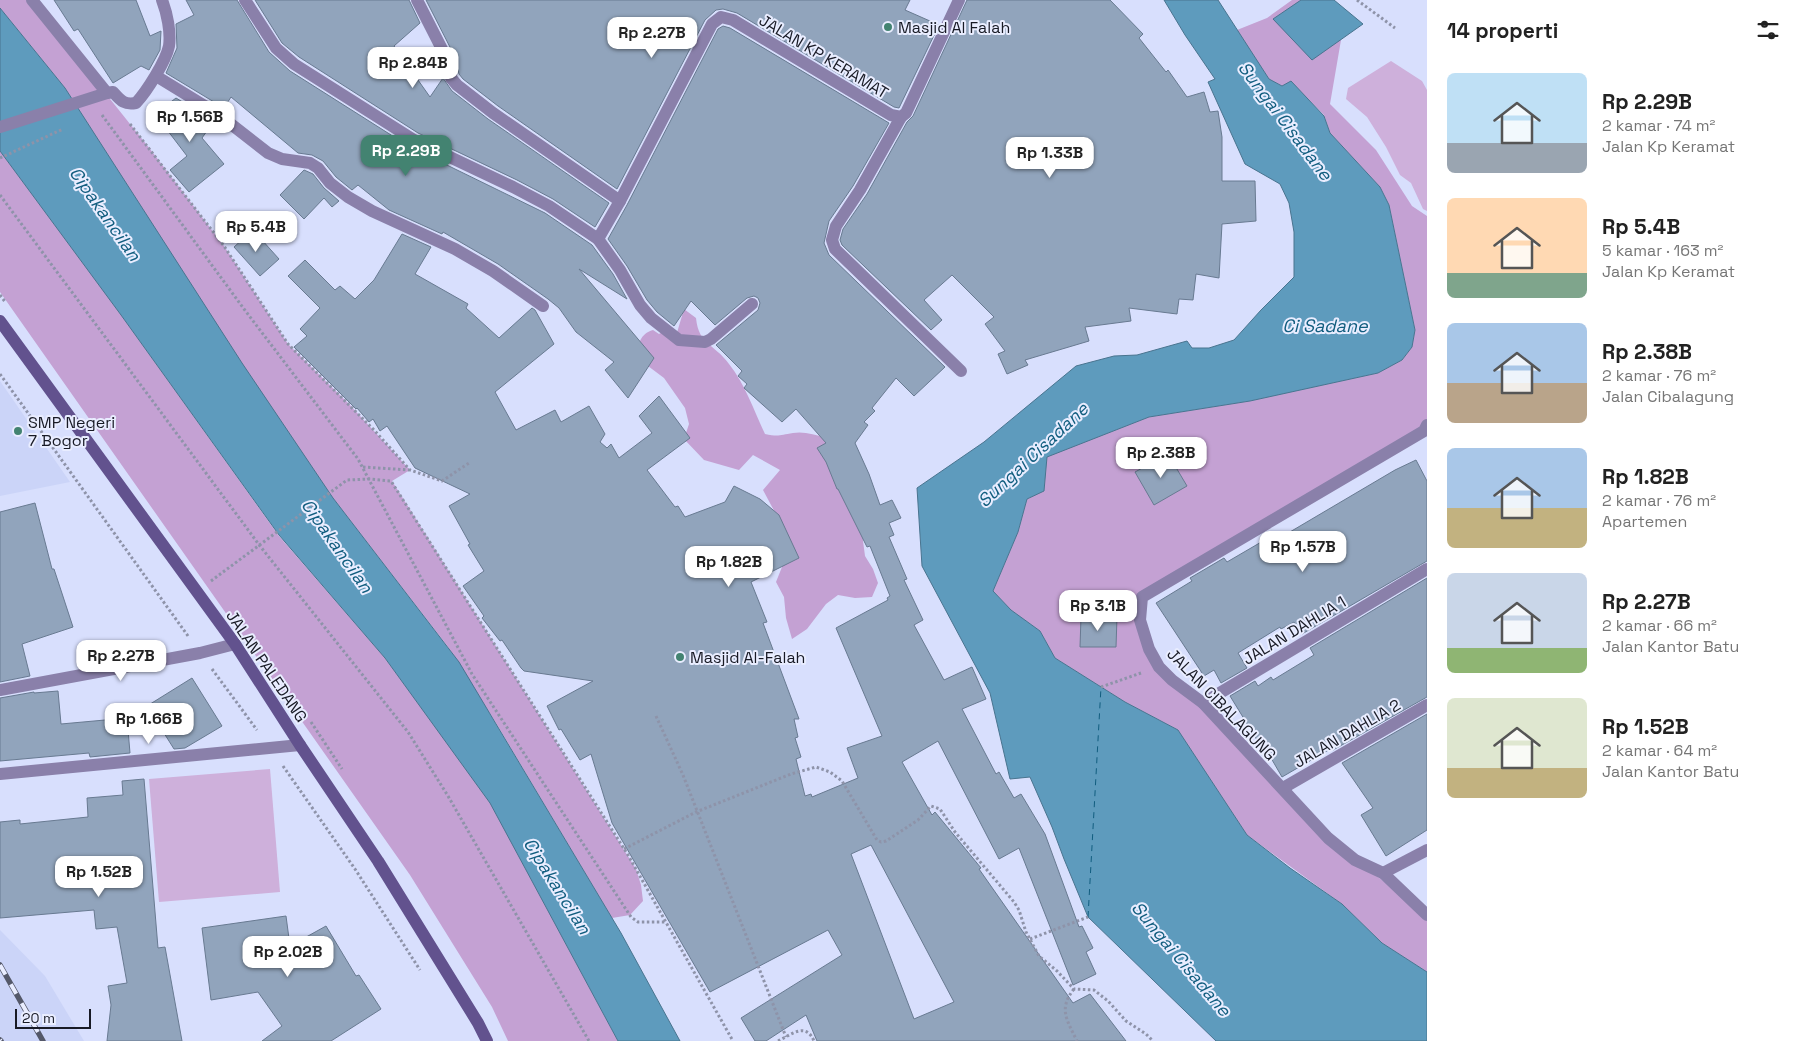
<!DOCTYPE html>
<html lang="id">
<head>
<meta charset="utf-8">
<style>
  :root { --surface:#fff; --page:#f6f6f6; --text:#222; --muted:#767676; --accent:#438371 }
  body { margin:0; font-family:"Space Grotesk",sans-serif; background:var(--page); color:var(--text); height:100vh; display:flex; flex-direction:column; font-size:19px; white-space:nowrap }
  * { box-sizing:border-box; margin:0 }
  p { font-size:16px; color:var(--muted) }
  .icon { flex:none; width:28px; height:28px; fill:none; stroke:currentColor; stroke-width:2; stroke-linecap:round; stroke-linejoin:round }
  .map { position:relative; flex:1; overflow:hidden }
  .details { display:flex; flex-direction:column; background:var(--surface); width:375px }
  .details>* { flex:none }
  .scale { position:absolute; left:15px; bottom:12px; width:76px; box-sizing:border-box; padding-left:5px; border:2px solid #181a25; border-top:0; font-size:14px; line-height:18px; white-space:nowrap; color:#181a25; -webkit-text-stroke:4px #e9edff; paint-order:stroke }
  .price { position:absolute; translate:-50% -42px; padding:0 11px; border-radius:10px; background:#fff; color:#222; font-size:16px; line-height:32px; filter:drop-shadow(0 1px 2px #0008) }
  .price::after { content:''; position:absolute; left:50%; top:30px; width:15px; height:11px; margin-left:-8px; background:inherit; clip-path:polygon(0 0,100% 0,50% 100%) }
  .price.active { background:var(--accent); color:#fff }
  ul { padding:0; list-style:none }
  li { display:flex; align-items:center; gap:15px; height:125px; padding:0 20px }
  li span { display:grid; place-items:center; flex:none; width:140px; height:100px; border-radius:8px; color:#555 }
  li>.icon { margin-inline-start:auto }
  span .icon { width:60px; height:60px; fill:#fffc; stroke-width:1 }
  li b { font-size:21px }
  h2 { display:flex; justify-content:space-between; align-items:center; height:60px; padding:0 20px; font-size:21px }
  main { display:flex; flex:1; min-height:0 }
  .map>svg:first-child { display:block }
</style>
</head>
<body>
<main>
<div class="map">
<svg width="1427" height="1041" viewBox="0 0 1427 1041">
  <rect width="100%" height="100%" fill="#d8dffd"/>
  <g fill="#cbd4f8">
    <polygon points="0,381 70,482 0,496"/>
    <polygon points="0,930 45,976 84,1041 0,1041"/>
  </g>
  <g fill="#ceb0db">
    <polygon points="1391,61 1422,81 1427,90 1427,211 1423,209 1411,183 1400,175 1386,147 1367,117 1346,99 1348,88"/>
    <polygon points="270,769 280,892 159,902 149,779"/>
  </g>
  <g fill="#c4a1d3">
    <polygon points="0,0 31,0 150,149 224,246 288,344 349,404 410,470 392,481 636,869 641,885 643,901 630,915 612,918 496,723 448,647 333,498 244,367 65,88 0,8"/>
    <polygon points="1292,0 1329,0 1341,40 1330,104 1376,150 1412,206 1427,216 1427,425 1142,597 1149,649 1328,838 1427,915 1427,972 1382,943 1342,904 1247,835 1178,730 1125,702 1055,658 1040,631 1011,610 993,591 1018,532 1027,499 1044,490 1046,457 1149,417 1250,401 1378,373 1402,360 1412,347 1415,330 1389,205 1380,187 1330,133 1324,115 1291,82 1282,86 1269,79 1237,30 1267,18"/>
    <polygon points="0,151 109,298 279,536 385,658 490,802 618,1041 508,1041 492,1007 410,875 0,292"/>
    <path d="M684,309l12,9c3,28 18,25 33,46 16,20 25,47 36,70 14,3 15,1 28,-1 11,-2 22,2 32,4l45,73 -7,31 2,15 8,13 5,14 -6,14 -17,1 -17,-3 -12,9 -19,25 -15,10 -6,-21 -2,-21 -8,-15 6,-15 2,-16 -6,-33 -15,-28 17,-20 -27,-15 -14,15 -35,-10 -20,-21 5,-15 -4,-16 -21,-30 -28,-21c2,-13 4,-23 17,-27l6,4 7,-4 10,6z"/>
  </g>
  <g fill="#5e9bbd" stroke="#49748f">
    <polygon points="1164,0 1218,0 1269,79 1282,86 1291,81 1324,116 1330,133 1380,187 1389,205 1415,330 1412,347 1402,360 1378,373 1250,401 1149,417 1047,457 1044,491 1027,499 1018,532 993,591 1011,610 1040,631 1055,658 1125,702 1178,730 1247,835 1290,868 1342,904 1382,943 1427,972 1427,1041 1216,1041 1088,917 1064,859 1052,827 1030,777 1010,779 990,693 922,566 917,488 984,442 1076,366 1114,356 1137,355 1187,341 1192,348 1209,348 1234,340 1261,310 1294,277 1294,232 1289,203 1280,184 1245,164 1208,82 1215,79 1185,35"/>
    <polygon points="1301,0 1334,0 1363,24 1312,60 1273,19"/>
    <polygon points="0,8 65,88 242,363 333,498 459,662 621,933 680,1041 618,1041 490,803 385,658 279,535 121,315 0,151"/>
  </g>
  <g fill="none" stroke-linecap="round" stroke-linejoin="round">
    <polyline stroke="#115d7f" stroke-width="1" stroke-dasharray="6 5" stroke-linecap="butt" points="1088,917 1101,687"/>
  </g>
  <g fill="#91a4bc" stroke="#687a91" fill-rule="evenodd">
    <polygon points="54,0 136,0 150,36 161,31 160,50 149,70 141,66 113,83 78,29 74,31"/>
    <polygon points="186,0 237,0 269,52 290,71 410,147 545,213 592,245 613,274 627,299 579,269 654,358 628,398 605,370 614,362 576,332 559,308 548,299 498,264 443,232 442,234 389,210 358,185 352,190 336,177 323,161 312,155 298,153 231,97 224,108 166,73 177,48 176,24 194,15"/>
    <polygon points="255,0 409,0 420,23 394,46 430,97 443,78 452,91 488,119 609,203 595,227 553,199 517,180 418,133 299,57 282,43"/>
    <polygon points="426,0 910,0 905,10 939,25 899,108 894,107 737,13 723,9 716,10 705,20 617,189 498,106 463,79 459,74 454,55"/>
    <polygon points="967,0 1110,0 1143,34 1139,38 1166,72 1168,70 1187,97 1204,92 1210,112 1218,111 1222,137 1222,181 1255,181 1256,221 1222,224 1219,278 1196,274 1193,300 1179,299 1177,314 1129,308 1131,321 1085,327 1089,341 1025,360 1028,365 1007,374 998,354 1005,351 985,324 994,317 952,275 924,300 942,320 931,330 842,245 840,240 843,229 867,194 907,122 913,116"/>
    <path d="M723,26l7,2 159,95 -36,63 -24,35 -5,22 5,12 116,112 -31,29 -18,-18 -24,30 3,3 -11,11 4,3 -13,18 14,31 11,31 12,-5 9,18 -12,5 5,12 -5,2 18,42 -3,1 19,40 -9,5 30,55 28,-13 14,32 -24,10 34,65 3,-2 15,26 7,-4 24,40 34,93 3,-1 11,22 -7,4 10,22 -23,11 -54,-137 -20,11 -61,-118 -36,21 30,53 3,-3 46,56 -2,1 94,134 17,-9 36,47h-309l-11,-26 -40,26h-11l-14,-23 101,-63 -14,-25 -118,62 -98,-169 -21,-69 -11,6 -19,-31 -2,1 -12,-24 46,-25 -69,-10 -3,-3 -19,-28 -2,1 -18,-23 2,-2 -21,-30 21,-15 -16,-26 2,-1 -21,-38 21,-12 -55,-26 -28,-42 -7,5 -7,-12 -4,3 -12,-14 -1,1 -62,-62 13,-11 -7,-7 20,-21 -32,-32 17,-16 30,30 5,-4 15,13 19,-19 28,-46 29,13 -16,27 53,30 -2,4 33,30 33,-30 3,2 19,34 -59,48 21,38 39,-20 6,12 28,-16 16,28 -5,8 7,6 4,-4 8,14 33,-25 -13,-17 20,-20 31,42 -43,32 28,37 3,-1 7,11 40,-15 9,-16 26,13 19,16 20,43 -48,24 16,40 -4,1 36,96h-5l4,18 -3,1 6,19 -5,2 9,37 6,-2 1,3 46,-19 -11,-30 35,-12 -46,-108 52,-28 -1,-2 3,-2 -20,-50 -3,1 -29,-58h-1l-11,-27 -9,-14 9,-5 -30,-34 -14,13 -38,-34 3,-4 -9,-8 4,-5 -26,-26 42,-35 2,-7 -2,-5 -4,-2 -7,2 -32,27 -24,-24 -17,25 -17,-14 -10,-12 -20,-34 -19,-27 19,-34 91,-176zM871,845l83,157 -40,17 -63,-165z"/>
    <polygon points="176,98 214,121 202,138 224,164 189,192 170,170 187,156 155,114"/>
    <polygon points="304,170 313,174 324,188 339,201 332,207 324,198 304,219 280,195"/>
    <polygon points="253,230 279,259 260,276 234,247"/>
    <polygon points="1168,454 1187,486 1154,505 1135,472"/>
    <polygon points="1416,460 1427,481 1427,561 1302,634 1294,622 1281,629 1280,627 1238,653 1247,668 1221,683 1214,670 1204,676 1156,603 1192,581 1190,578 1224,558 1227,562 1275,534 1278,539 1395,470"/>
    <polygon points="35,503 52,569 54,569 73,627 22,644 30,676 0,682 0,512"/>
    <polygon points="1427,578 1427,697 1333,750 1332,748 1282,777 1260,739 1257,740 1230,696 1255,681 1258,686 1271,677 1273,680 1314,655 1310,648"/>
    <polygon points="1081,617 1117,617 1116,647 1080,647"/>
    <polygon points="192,678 222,726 185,748 174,749 147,706"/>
    <polygon points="58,691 61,724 127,718 130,753 90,757 89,753 0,761 0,698 34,692 34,693"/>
    <polygon points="1427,714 1427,830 1386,856 1361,815 1373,808 1342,763"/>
    <polygon points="144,779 158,948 165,947 182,1041 107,1041 111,1005 108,986 127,983 117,927 96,929 94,910 0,918 0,822 20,820 20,824 88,817 87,798 123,795 122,781"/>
    <polygon points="286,916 290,946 326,926 356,976 359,975 381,1009 331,1041 262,1041 282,1026 258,992 211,1000 202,928"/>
  </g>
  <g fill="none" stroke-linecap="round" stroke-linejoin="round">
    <g stroke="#8e93a9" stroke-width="3" stroke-dasharray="2.5 2.5" stroke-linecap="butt">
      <polyline points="1357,0 1395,28"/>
      <polyline points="102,115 244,309 358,459 472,674 631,917 638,922 665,922"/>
      <polyline points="130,124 224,246 288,344 374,430 410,470 442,481 469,463"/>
      <polyline points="0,158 63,129"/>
      <polyline points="0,195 260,546 408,732 448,796 589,1041"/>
      <polyline points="0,295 6,303"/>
      <polyline points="0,374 188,636"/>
      <polyline points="363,467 409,470"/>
      <polyline points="211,581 347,480 369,479 391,481 628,855 733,1041"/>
      <polyline points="212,669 257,730"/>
      <polyline points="1101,687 1141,673"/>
      <polyline points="656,716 683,775 786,1037"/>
      <polyline points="311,722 342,769"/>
      <polyline points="283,766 355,869 420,970"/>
      <polyline points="624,849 696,812 791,774 816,767 830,772 842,781 877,840 881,842 886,841 918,820 931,806 940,809 955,832 1014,902 1019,910 1026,932 1039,956 1057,971 1074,989 1094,990 1108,1001 1126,1021 1146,1034 1153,1041"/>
      <polyline points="1030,939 1088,917"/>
      <path d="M1074,989c-16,20 -7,31 3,52"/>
      <path d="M778,1041c14,-7 28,-19 36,0"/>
    </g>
    <g stroke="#8a80aa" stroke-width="12">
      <polyline points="245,0 276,48 294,64 414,140 513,187 549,206 598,239 620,270 640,305 651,318 679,340 705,342 711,339 752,304"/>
      <polyline points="156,76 218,114 268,153 282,159 310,163 318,168 330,183 348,197 372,211 455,249 493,271 543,306"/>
      <path d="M107,93l6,-1c8,9 11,13 23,11 11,-12 30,-42 33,-57 2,-14 -2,-33 -7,-46"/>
      <polyline points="901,117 860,190 836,226 832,240 835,249 961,371"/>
      <polyline points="598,239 620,201 712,24 721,17 733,20 891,115 901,117 906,113 959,0"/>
    </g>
    <g stroke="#8a80aa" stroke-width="12">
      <polyline points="417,0 447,59 451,78 457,85 493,113 620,201"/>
      <polyline points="0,127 107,93 32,0"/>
      <polyline points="1427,425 1424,431 1142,597 1140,620 1149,649 1159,667 1172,680 1203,703 1328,838 1355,860 1383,873 1427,915"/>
      <polyline points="0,690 200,653 235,644"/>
      <polyline points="1203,703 1427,569"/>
      <polyline points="0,774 300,745"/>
      <polyline points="1283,788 1427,705"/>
      <polyline points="1383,873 1427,850"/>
    </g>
    <polyline stroke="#62528e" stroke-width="12" points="0,321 235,644 300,745 378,861 478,1023 487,1041"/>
    <defs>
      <g id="rail">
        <polyline points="0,965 43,1041"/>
        <polyline points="0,1040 1,1041"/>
      </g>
    </defs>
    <use href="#rail" stroke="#545869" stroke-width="5.5"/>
    <use href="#rail" stroke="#e9edff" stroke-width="4" stroke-dasharray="11" stroke-linecap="butt"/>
  </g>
  <g fill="#438371" stroke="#e9edff" stroke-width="2">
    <circle cx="888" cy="27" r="5"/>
    <circle cx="18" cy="431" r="5"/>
    <circle cx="680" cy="657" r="5"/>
  </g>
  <g text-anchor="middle" stroke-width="4" stroke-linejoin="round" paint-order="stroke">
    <g font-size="16" fill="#181a25" stroke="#e9edff" text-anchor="start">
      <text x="898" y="33">Masjid Al Falah</text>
      <text x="28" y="428">SMP Negeri<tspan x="28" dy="18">7 Bogor</tspan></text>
      <text x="690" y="663">Masjid Al-Falah</text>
    </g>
    <g font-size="16" fill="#181a25" stroke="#e9edff">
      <text transform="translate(824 56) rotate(31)" y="6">JALAN KP KERAMAT</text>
      <text transform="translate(1294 630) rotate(-31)" y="6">JALAN DAHLIA 1</text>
      <text transform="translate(267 666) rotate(56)" y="6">JALAN PALEDANG</text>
      <text transform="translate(1222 704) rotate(46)" y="6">JALAN CIBALAGUNG</text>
      <text transform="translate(1347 733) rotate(-30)" y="6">JALAN DAHLIA 2</text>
    </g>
    <g font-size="18" font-style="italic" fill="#115d7f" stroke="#e9edff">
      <text transform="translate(1285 121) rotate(53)" y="6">Sungai Cisadane</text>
      <text transform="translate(105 214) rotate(55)" y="6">Cipakancilan</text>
      <text x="1325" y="332">Ci Sadane</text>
      <text transform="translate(1033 455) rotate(-43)" y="6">Sungai Cisadane</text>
      <text transform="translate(337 546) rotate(55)" y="6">Cipakancilan</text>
      <text transform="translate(557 886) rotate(58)" y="6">Cipakancilan</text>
      <text transform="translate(1181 959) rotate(50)" y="6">Sungai Cisadane</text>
    </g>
  </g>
</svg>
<div class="scale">20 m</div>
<b class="price" style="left:652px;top:59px">Rp 2.27B</b>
<b class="price" style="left:413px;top:89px">Rp 2.84B</b>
<b class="price" style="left:190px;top:143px">Rp 1.56B</b>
<b class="price active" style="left:406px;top:177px">Rp 2.29B</b>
<b class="price" style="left:1050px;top:179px">Rp 1.33B</b>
<b class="price" style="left:256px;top:253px">Rp 5.4B</b>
<b class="price" style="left:1161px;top:479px">Rp 2.38B</b>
<b class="price" style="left:1303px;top:573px">Rp 1.57B</b>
<b class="price" style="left:729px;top:588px">Rp 1.82B</b>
<b class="price" style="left:1098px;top:632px">Rp 3.1B</b>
<b class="price" style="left:121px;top:682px">Rp 2.27B</b>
<b class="price" style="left:149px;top:745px">Rp 1.66B</b>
<b class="price" style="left:99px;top:898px">Rp 1.52B</b>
<b class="price" style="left:288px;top:978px">Rp 2.02B</b>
</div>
<section class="details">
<h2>14 properti<svg class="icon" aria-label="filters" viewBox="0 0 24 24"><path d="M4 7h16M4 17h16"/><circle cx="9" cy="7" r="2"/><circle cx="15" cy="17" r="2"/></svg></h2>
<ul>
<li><span style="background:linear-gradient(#bfe0f5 70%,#9aa5b1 0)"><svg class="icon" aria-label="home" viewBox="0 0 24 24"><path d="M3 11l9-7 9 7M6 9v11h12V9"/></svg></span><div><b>Rp 2.29B</b><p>2 kamar · 74 m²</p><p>Jalan Kp Keramat</p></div></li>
<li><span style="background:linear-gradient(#ffd9b3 75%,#7fa58c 0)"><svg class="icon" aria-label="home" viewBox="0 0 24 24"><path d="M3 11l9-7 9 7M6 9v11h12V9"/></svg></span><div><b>Rp 5.4B</b><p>5 kamar · 163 m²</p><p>Jalan Kp Keramat</p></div></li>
<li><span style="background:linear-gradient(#a9c7e8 60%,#b9a48a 0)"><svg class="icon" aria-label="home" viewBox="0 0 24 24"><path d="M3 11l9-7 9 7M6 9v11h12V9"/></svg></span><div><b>Rp 2.38B</b><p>2 kamar · 76 m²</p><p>Jalan Cibalagung</p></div></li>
<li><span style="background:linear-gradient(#a9c7e8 60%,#c2b280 0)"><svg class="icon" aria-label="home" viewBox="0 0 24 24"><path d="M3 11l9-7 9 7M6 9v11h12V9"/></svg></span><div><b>Rp 1.82B</b><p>2 kamar · 76 m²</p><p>Apartemen</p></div></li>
<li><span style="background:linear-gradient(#c9d6e8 75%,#8fb573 0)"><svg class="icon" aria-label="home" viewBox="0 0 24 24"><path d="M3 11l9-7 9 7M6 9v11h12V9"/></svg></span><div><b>Rp 2.27B</b><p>2 kamar · 66 m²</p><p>Jalan Kantor Batu</p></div></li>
<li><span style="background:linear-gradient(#dfe7d0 70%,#c2b280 0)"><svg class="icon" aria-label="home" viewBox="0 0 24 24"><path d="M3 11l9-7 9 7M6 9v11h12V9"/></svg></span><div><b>Rp 1.52B</b><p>2 kamar · 64 m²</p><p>Jalan Kantor Batu</p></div></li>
</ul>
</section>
</main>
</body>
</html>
